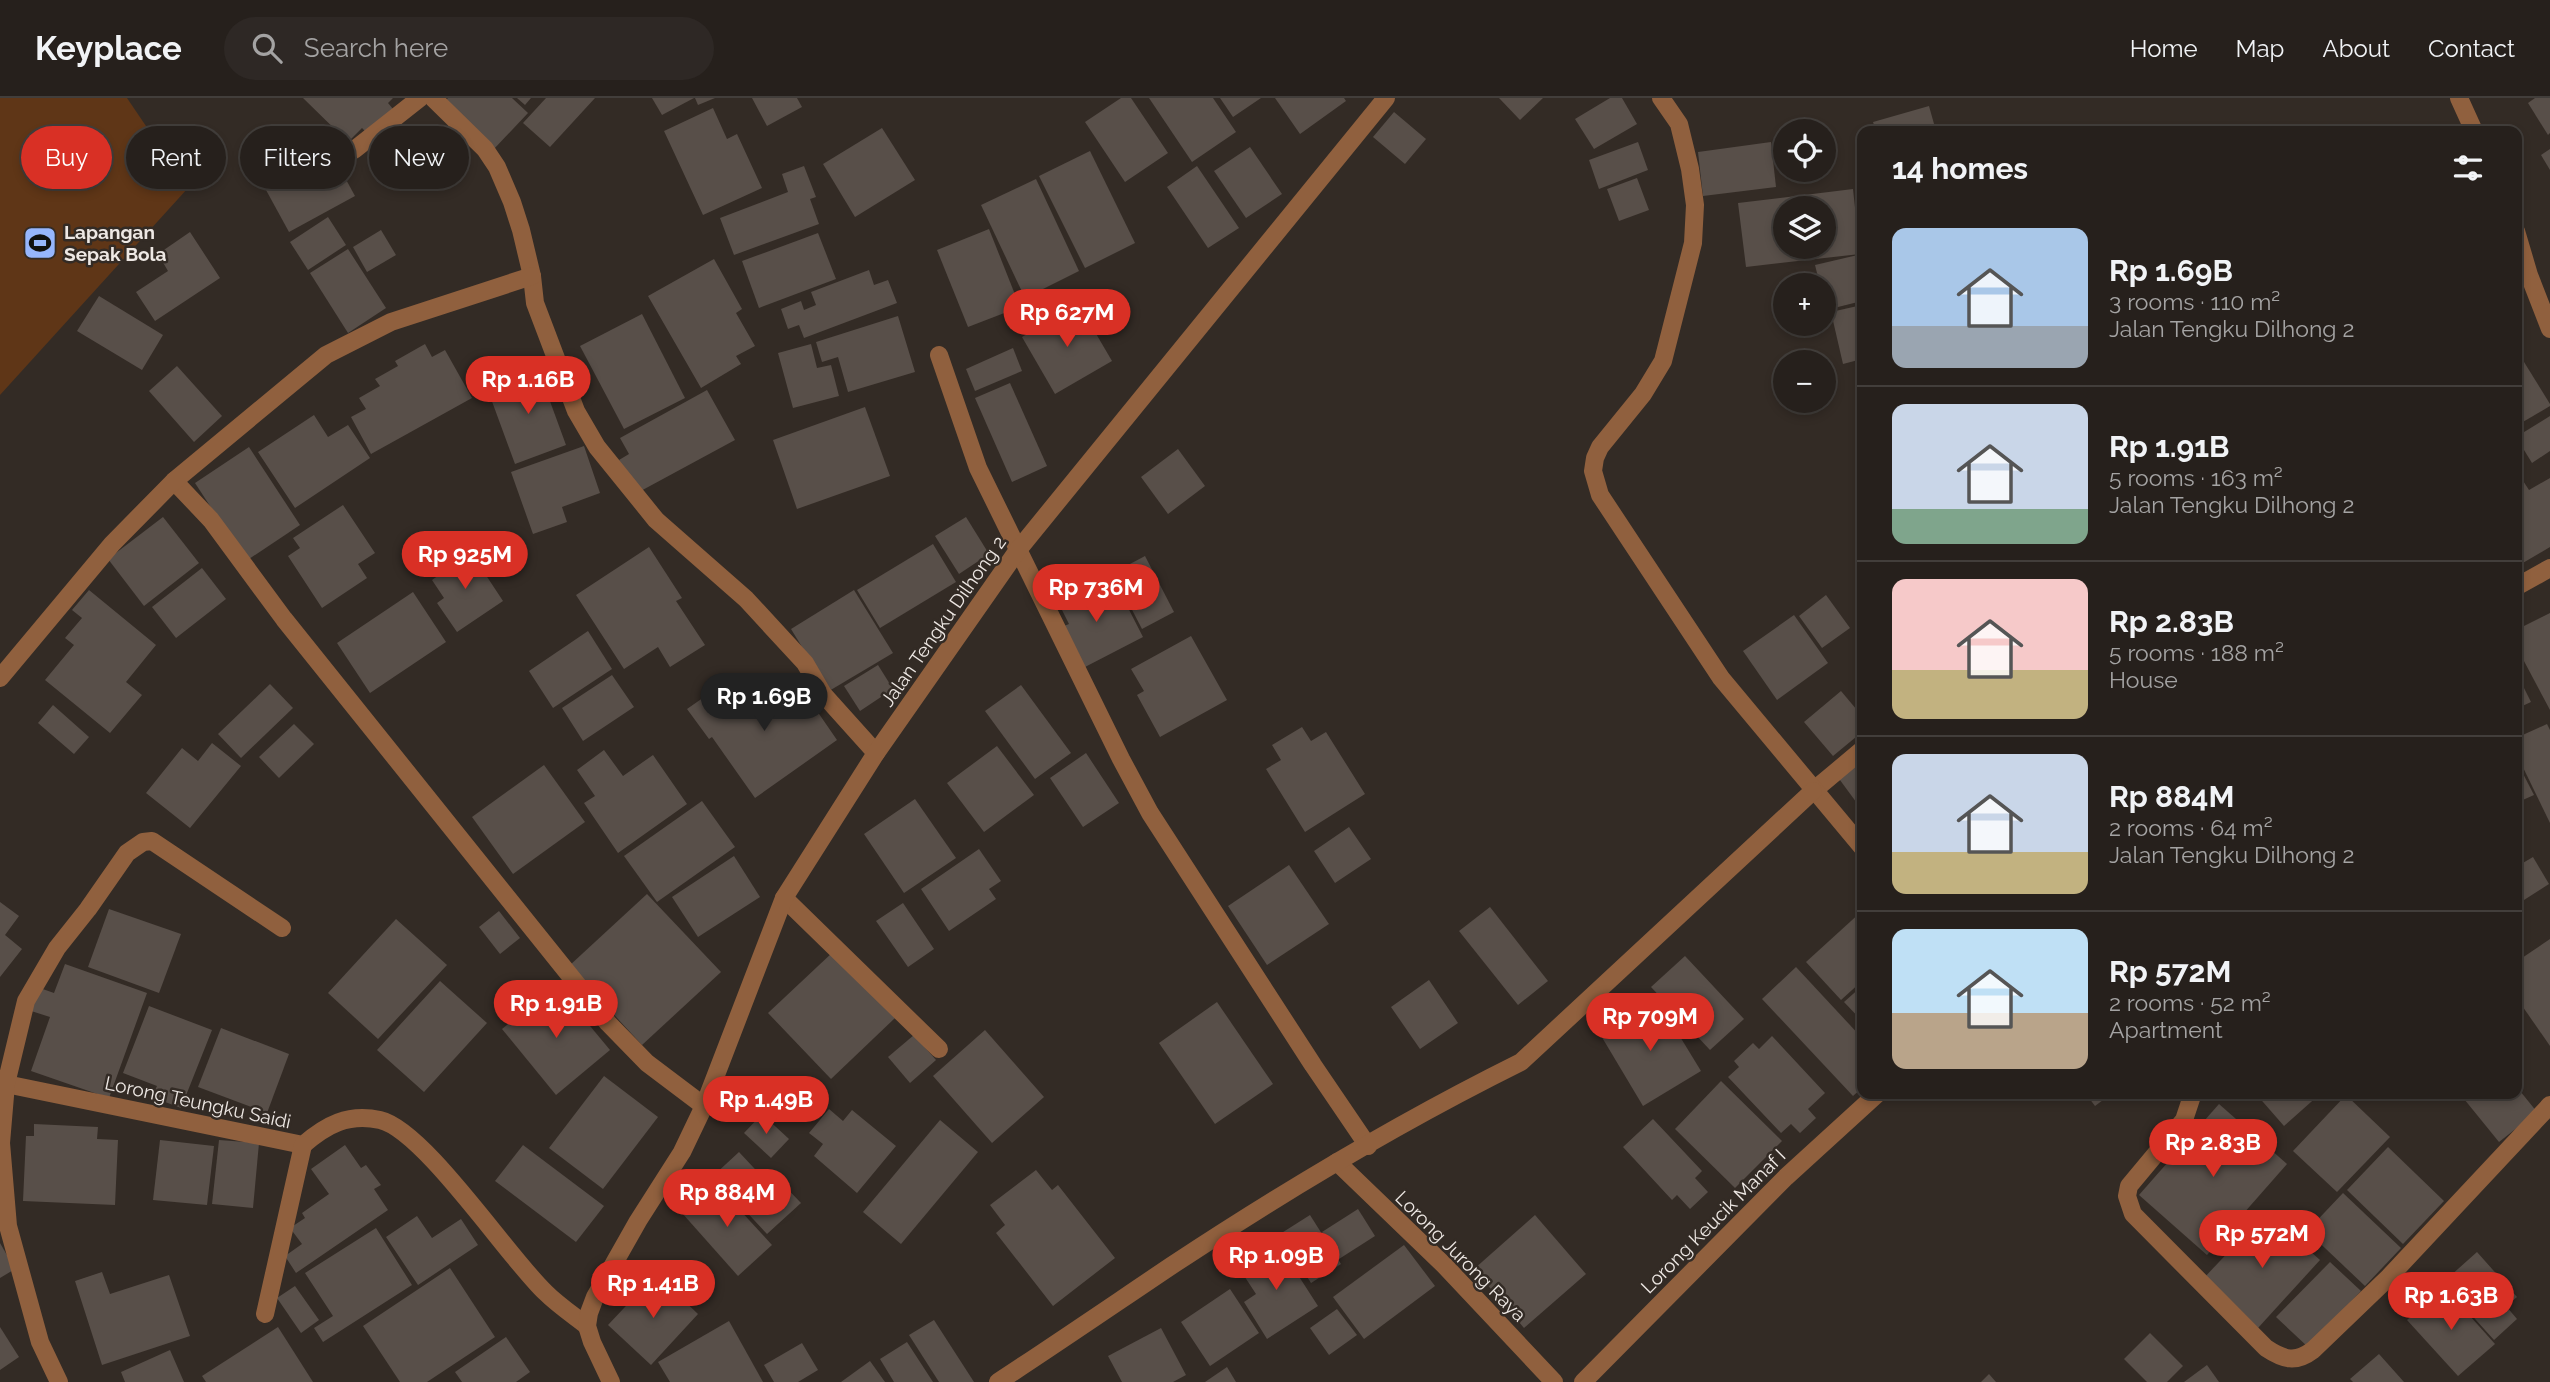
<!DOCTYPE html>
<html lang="en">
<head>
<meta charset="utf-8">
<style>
  :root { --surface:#26201c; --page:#2e2825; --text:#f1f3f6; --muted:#a4a3a3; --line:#423e3b; --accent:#d93025 }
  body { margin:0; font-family:Raleway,sans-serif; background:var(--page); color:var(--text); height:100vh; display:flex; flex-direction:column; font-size:26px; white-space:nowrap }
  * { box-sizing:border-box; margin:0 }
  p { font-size:23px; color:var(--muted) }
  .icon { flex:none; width:38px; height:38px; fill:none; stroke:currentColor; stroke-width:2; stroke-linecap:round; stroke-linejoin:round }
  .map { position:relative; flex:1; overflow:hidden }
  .side { position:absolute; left:1857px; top:28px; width:665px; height:973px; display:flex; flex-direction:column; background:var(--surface); border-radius:14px; box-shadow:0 4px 10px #0003,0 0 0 2px var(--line) }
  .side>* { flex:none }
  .banner { position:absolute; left:21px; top:28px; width:665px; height:63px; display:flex; gap:14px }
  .buttons { position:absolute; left:1773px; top:21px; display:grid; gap:14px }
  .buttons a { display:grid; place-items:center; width:63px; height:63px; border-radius:50%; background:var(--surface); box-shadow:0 4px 10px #0003,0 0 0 2px var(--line); font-size:35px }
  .price { position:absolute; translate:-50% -60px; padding:0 16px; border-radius:24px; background:var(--accent); color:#fff; font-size:23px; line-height:46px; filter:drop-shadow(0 2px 4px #0008) }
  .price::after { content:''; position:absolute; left:50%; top:42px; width:21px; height:16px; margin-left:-10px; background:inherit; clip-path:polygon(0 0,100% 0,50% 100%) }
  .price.selected { background:#222; color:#fff }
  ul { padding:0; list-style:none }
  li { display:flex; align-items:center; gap:21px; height:175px; padding:0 35px }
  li+li { border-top:2px solid var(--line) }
  li span { display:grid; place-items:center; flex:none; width:196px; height:140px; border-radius:14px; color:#555 }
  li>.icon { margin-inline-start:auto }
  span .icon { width:84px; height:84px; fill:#fffc; stroke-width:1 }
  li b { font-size:30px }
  h2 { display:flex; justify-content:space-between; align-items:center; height:84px; padding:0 35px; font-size:30px }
  .tag { padding:0 24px; border-radius:32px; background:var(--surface); box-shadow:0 4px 10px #0003,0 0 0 2px var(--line); font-size:24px; line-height:63px }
  .tag.selected { background:var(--accent); color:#fff }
  header { display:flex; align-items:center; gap:42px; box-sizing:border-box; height:98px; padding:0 35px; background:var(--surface); border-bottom:2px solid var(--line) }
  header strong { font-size:33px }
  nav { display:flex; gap:38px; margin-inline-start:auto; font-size:24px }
  .search { width:490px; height:63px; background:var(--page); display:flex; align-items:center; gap:18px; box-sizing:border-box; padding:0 24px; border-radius:38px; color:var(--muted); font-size:26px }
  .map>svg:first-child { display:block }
</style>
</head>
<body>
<header>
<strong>Keyplace</strong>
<div class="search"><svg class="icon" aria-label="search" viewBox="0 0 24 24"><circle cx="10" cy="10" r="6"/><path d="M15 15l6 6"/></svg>Search here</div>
<nav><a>Home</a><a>Map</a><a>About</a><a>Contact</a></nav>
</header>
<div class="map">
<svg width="2550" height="1284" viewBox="0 0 2550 1284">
  <rect width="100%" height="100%" fill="#332b25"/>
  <polygon fill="#5f3617" points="0,0 127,0 188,90 0,297"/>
  <g fill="#584f49" fill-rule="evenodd">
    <polygon points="303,0 393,0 388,5 393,11 368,36 362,30 348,44"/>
    <polygon points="448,0 512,0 528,15 493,52 443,5"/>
    <polygon points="517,0 531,0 525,7"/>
    <polygon points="546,0 595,0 550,49 523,25"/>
    <polygon points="652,0 694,0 662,17"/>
    <polygon points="695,0 715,0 698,7"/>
    <polygon points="752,0 797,0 802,9 767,28"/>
    <polygon points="1121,0 1131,0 1168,55 1125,84 1085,24"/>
    <polygon points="1149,0 1213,0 1236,34 1192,64"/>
    <polygon points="1220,0 1261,0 1233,19"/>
    <polygon points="1275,0 1344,0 1346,3 1300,36"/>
    <polygon points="1499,0 1543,0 1520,22"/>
    <polygon points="1610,0 1622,0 1637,26 1594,51 1575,21"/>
    <polygon points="2535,0 2550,0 2550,35 2548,37 2528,5"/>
    <polygon points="1929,8 1936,33 1876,33 1873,24"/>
    <polygon points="713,10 727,41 737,36 762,90 703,117 664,33"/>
    <polygon points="1394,14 1426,41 1405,66 1373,39"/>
    <polygon points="882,30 915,82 855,119 823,66"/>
    <polygon points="1638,44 1648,72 1599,91 1589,62"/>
    <polygon points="1771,44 1776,89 1703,98 1698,54"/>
    <polygon points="1250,49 1282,96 1246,120 1214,73"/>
    <polygon points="2550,51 2550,72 2541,57"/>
    <polygon points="1090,53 1135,145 1085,170 1039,78"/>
    <polygon points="332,56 355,98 289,134 266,92"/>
    <polygon points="804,68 816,99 810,101 819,126 734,157 720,120 788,94 782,76"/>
    <polygon points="1197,68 1239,130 1208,150 1167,89"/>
    <polygon points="1637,80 1649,112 1619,123 1607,91"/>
    <polygon points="1036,81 1079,173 1025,200 981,107"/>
    <path d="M1853,91l7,65 -114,13 -8,-64zM1785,110h39v39h-39z"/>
    <polygon points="328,119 346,147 308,172 290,144"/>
    <polygon points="989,131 1020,209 968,229 937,152"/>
    <polygon points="381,132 396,157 367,174 353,149"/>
    <polygon points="190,134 220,180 155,223 136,194 168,173 158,156"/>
    <polygon points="818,135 836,181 759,210 742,163"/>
    <polygon points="348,151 386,210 348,235 310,175"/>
    <polygon points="1862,156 1862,203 1826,212 1824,187 1820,187 1815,167"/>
    <polygon points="714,161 742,211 736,215 755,248 736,258 741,266 701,290 648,198"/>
    <polygon points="869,172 874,187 888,182 897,205 804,240 799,227 788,231 781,211 801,203 804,212 816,207 811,194"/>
    <polygon points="99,198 163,237 142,272 77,233"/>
    <polygon points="1078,205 1112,263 1055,296 1022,239"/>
    <polygon points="1862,207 1862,261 1843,266 1831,214"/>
    <polygon points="642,216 685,300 624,331 580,248"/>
    <polygon points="898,218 915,274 848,294 838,259 822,264 816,244"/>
    <polygon points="425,246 432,259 445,252 472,300 371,356 351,319 366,311 359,300 380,288 375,281 398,268 395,263"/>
    <polygon points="811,246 817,270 831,267 839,298 793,310 778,255"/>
    <polygon points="1013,250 1022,273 975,293 966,271"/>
    <polygon points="2516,251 2550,306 2550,308 2516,328"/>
    <polygon points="536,265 566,347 515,366 490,298 513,290 507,276"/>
    <polygon points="177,268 222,318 194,344 149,293"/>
    <polygon points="1010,285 1047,368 1012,384 975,300"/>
    <polygon points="707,292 735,342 637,395 619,362 629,356 620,340"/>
    <polygon points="865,309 890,378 797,411 773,342"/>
    <polygon points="314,317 328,339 348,327 370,360 295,410 258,354"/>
    <polygon points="2550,318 2550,353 2532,365 2516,339"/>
    <polygon points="584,348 600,395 562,409 567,424 533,436 511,374"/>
    <polygon points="249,349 300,427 246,463 195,385"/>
    <polygon points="1178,351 1205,388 1168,416 1141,379"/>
    <polygon points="2516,372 2529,392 2550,380 2550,449 2516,469"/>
    <polygon points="343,407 375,455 358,466 367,480 322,510 288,458 300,450 293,440"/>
    <polygon points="163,419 199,465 144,508 108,461"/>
    <polygon points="966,419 989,456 959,476 935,438"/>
    <polygon points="933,446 956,484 880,530 857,492"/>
    <polygon points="649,449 682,500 676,503 705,547 670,569 658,549 624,571 576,497"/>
    <polygon points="457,456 462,463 472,456 503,503 457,534 437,505 444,500 432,482 439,477 435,470"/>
    <polygon points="1145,458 1174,514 1142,531 1113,475"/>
    <polygon points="202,470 226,501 176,540 152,509"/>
    <polygon points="1080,482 1096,512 1122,498 1143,539 1085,569 1064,528 1069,526 1054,496"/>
    <polygon points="89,492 156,547 126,584 142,597 110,635 45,582 74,547 65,540 82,520 72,512"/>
    <polygon points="854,492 893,555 829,593 791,531"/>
    <polygon points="413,494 446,544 370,595 337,545"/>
    <polygon points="1826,497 1850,530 1822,550 1799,518"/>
    <polygon points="2550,515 2550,612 2516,548 2516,532"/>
    <polygon points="1794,517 1828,565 1777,602 1743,553"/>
    <polygon points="588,533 612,571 553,610 529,573"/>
    <polygon points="1191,538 1227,602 1160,639 1137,597 1144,593 1131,571"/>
    <polygon points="878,567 893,591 860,613 844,588"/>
    <polygon points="2516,574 2531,604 2516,611"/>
    <polygon points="612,577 634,609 583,643 562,610"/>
    <polygon points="795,581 837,642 755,700 712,639 709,641 687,611 727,583 749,614"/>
    <polygon points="270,586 293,610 241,660 218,636"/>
    <polygon points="1021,587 1071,655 1035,681 985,613"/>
    <polygon points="1841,593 1862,618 1862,634 1833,658 1804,624"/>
    <polygon points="53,607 89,639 74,656 38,625"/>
    <polygon points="294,626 314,646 279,680 259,659"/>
    <polygon points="2547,626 2550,632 2550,725 2516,655 2516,640"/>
    <polygon points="1302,629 1311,643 1326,634 1365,696 1305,734 1266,671 1281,662 1272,647"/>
    <polygon points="212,645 241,668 190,730 146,695 182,650 198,663"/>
    <polygon points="997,648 1034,697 984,734 947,685"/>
    <polygon points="604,652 623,678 653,657 687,706 618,755 584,705 595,698 577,672"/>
    <polygon points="1086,655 1119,705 1083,729 1050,680"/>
    <polygon points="1862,660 1862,712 1837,678"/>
    <polygon points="2516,662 2534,697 2516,705"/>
    <polygon points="544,667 585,724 513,776 472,719"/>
    <polygon points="915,701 956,760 904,795 864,736"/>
    <polygon points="702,703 735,749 657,804 624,758"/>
    <polygon points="1349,729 1371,761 1335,785 1314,753"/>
    <polygon points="979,751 1001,783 989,791 996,801 949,833 921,791"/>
    <polygon points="734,758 760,799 698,839 672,799"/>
    <polygon points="2533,759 2549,786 2524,802 2516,791 2516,769"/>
    <polygon points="1289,767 1329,826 1267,867 1228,808"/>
    <polygon points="647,796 721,874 642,947 569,868"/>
    <polygon points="0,804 19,818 5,837 22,851 0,879"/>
    <polygon points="903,805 934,851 908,869 876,823"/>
    <polygon points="1490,809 1548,883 1518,907 1459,833"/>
    <polygon points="109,811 181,836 159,895 88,869"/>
    <polygon points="499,813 520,840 500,856 479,829"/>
    <polygon points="1862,813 1862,883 1841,902 1806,864"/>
    <polygon points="396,821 447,867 378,941 328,895"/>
    <polygon points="2550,841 2550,948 2516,899 2516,864"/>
    <polygon points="833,854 895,920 831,981 768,915"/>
    <polygon points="1685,858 1744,921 1710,952 1651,889"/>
    <polygon points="65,866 147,895 109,1000 31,973 50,919 28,912 37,889 54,895"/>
    <polygon points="1796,869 1862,940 1862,990 1853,998 1762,901"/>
    <polygon points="1429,882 1458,925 1420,951 1391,909"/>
    <polygon points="440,883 487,925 424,994 377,952"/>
    <polygon points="556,887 610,952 556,997 502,931"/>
    <polygon points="1862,888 1862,923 1844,904"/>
    <polygon points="1657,901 1701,973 1643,1008 1600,936"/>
    <polygon points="1217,904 1273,986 1215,1026 1159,945"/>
    <polygon points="149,908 212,932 181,1010 152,999 157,988 123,975"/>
    <polygon points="221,930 289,956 267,1015 198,989"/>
    <polygon points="985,932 1044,999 992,1045 933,978"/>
    <polygon points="914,937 936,962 910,985 888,959"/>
    <polygon points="1772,938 1825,995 1808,1011 1816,1020 1800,1035 1791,1026 1781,1035 1728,979 1739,969 1734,963 1753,945 1759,951"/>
    <polygon points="604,978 658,1019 603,1091 549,1050"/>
    <polygon points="1721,983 1782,1043 1735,1090 1675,1031"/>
    <polygon points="2516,988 2537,1014 2499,1044 2460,996 2516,996"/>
    <polygon points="2086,996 2111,996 2095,1008"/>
    <polygon points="2256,996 2320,996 2284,1028"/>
    <polygon points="2346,997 2390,1039 2337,1094 2293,1053"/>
    <polygon points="2219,1006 2287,1066 2207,1157 2139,1097"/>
    <polygon points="829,1011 843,1023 852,1012 896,1048 857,1095 814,1058 823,1046 809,1035"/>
    <polygon points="762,1016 789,1041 771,1060 744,1035"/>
    <polygon points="1653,1021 1702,1073 1695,1080 1708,1094 1690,1111 1677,1097 1672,1102 1623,1049"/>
    <polygon points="940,1022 978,1054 901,1146 863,1114"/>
    <polygon points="34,1026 98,1029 97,1041 118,1042 115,1107 23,1103 26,1038 34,1038"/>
    <polygon points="160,1042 214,1048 207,1107 153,1102"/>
    <polygon points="219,1042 259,1045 253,1110 212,1106"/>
    <polygon points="345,1047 361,1070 366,1067 381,1087 374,1091 388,1112 296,1175 285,1158 302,1146 290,1130 305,1120 302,1115 329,1096 311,1071"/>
    <polygon points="523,1047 604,1108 576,1144 495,1083"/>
    <polygon points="2388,1049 2444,1103 2403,1146 2347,1092"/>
    <polygon points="739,1054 769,1086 777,1080 801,1105 767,1136 713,1078"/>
    <polygon points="1036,1072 1052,1092 1058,1087 1115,1160 1053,1208 996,1135 1005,1127 990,1107"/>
    <polygon points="715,1085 772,1147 738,1178 682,1115"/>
    <polygon points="2343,1095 2401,1150 2365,1188 2307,1133"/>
    <polygon points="1358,1111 1375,1138 1339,1161 1322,1134"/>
    <polygon points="2266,1114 2320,1162 2258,1230 2203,1181"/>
    <polygon points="1310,1117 1341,1166 1311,1185 1280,1136"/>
    <polygon points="1535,1117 1586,1176 1524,1230 1474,1171"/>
    <polygon points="417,1118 432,1140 461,1121 478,1147 418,1187 386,1139"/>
    <polygon points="376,1130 412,1187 323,1244 314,1230 333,1218 305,1175"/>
    <polygon points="0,1145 15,1171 0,1180"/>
    <polygon points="1278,1146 1318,1208 1267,1241 1244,1204 1256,1196 1239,1170"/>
    <polygon points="1404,1147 1435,1188 1364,1241 1333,1199"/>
    <polygon points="2477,1154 2517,1199 2506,1208 2517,1221 2494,1242 2458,1202 2464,1196 2449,1179"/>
    <polygon points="2330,1164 2361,1193 2308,1249 2276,1219"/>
    <polygon points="450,1170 495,1239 427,1284 400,1284 363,1228"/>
    <polygon points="102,1174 110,1196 169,1177 190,1238 102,1267 75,1183"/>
    <polygon points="656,1176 698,1216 651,1267 608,1227"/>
    <polygon points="295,1188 319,1222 301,1235 277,1200"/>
    <polygon points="2444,1189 2495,1246 2458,1278 2407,1222"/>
    <polygon points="1230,1191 1259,1235 1210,1268 1181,1224"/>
    <polygon points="1337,1211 1357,1237 1329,1257 1310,1230"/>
    <polygon points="934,1222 974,1284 939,1284 909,1237"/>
    <polygon points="729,1223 763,1284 670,1284 658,1264"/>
    <polygon points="0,1229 19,1259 0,1272"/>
    <polygon points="278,1229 313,1284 206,1284 202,1278"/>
    <polygon points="1161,1230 1186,1277 1173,1284 1122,1284 1108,1258"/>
    <polygon points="2150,1235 2183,1268 2167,1284 2147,1284 2124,1261"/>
    <polygon points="506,1239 530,1274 516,1284 462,1284 455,1274"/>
    <polygon points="907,1244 933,1284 894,1284 880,1261"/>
    <polygon points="802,1245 818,1272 798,1284 774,1284 764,1267"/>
    <polygon points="170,1252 184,1284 125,1284 121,1274"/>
    <polygon points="2379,1256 2404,1284 2353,1284 2350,1281"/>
    <polygon points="870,1263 885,1284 841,1284"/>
    <polygon points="2207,1267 2219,1284 2184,1284"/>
    <polygon points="1227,1269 1236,1284 1205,1284"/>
    <polygon points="1989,1276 1996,1284 1981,1284"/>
  </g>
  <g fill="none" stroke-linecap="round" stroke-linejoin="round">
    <polyline stroke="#90603e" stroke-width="18" points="1813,693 1862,652"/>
    <g stroke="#90603e" stroke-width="18">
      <polyline points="433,0 485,51 497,69 512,104 521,132 532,178 535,205 576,313 597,349 656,422 746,501 805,565 823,596 876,655"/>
      <polyline points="1661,0 1679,26 1690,71 1695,107 1693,145 1663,263 1643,296 1600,349 1595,360 1593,373 1600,397 1721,580 1862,749"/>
      <polyline points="2459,0 2474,33"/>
      <polyline points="354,52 420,0"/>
      <polyline points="2516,133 2529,177 2550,231"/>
      <polyline points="939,257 978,370 1121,661 1150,715 1313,967 1368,1048"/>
      <polyline points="174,383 211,422 284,521 608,925 647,965 704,1008"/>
      <polyline points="2516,489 2550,470"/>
      <polyline points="0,580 112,446 174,383 326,257 391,224 532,178"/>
      <polyline points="784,800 939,951"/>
      <path d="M0,982l6,4 297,61c23,-20 45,-32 77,-25 44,10 128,137 165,172 13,13 28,23 42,34"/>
      <path d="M2191,996v5l-7,21 -55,66 -2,10 6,18 133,134c18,12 30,15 47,2l76,-73 161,-172"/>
      <polyline points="1337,1064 1445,1168 1554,1284"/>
      <polyline points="265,1216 303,1047"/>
      <polyline points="59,1284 40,1244 8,1128 1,1045 6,986 26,903 57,850 88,811 127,755 143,744 152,743 282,830"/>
      <path d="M998,1284c58,-38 115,-77 173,-116 112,-74 229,-144 350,-204l292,-271"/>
      <polyline points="1583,1284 1786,1079 1877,996"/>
    </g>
    <polyline stroke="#90603e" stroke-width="18" points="611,1284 592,1244 587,1228 589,1215 595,1199 638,1123 682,1054 704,1008 784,800 876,655 1018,452 1386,0"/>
  </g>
  <defs>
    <symbol id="stadium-square" viewBox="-11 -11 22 22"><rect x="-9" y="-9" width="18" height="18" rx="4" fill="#96b6fd" stroke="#332b25"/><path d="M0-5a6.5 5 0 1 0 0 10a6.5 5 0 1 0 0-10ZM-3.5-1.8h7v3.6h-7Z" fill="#111"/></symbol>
  </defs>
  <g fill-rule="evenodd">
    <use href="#stadium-square" x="21" y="126" width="38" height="38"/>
  </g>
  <g text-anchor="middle" stroke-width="5" stroke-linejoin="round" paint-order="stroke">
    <g font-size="19" font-weight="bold" fill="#eee8e4" stroke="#332b25" text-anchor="start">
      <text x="64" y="141">Lapangan<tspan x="64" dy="22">Sepak Bola</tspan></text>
    </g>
    <g font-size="19" fill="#eee8e4" stroke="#332b25">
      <text transform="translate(943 523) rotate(-55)" y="7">Jalan Tengku Dilhong 2</text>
      <text transform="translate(198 1004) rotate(12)" y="7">Lorong Teungku Saidi</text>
      <text transform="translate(1713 1123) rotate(-45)" y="7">Lorong Keucik Manaf I</text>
      <text transform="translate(1461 1158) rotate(45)" y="7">Lorong Jurong Raya</text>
    </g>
  </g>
</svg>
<div class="buttons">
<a><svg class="icon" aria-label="locate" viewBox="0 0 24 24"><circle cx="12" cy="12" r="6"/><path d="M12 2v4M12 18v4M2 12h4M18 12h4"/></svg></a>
<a><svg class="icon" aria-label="layers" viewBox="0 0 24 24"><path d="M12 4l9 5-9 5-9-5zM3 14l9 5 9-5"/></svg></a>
<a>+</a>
<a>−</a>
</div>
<b class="price" style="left:1067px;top:251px">Rp 627M</b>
<b class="price" style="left:528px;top:318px">Rp 1.16B</b>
<b class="price" style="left:465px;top:493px">Rp 925M</b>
<b class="price" style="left:1096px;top:526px">Rp 736M</b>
<b class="price selected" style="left:764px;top:635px">Rp 1.69B</b>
<b class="price" style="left:556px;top:942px">Rp 1.91B</b>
<b class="price" style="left:1650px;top:955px">Rp 709M</b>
<b class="price" style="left:766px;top:1038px">Rp 1.49B</b>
<b class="price" style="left:2213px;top:1081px">Rp 2.83B</b>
<b class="price" style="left:727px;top:1131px">Rp 884M</b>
<b class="price" style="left:2262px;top:1172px">Rp 572M</b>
<b class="price" style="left:1276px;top:1194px">Rp 1.09B</b>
<b class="price" style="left:653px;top:1222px">Rp 1.41B</b>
<b class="price" style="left:2451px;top:1234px">Rp 1.63B</b>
<div class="banner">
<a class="tag selected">Buy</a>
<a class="tag">Rent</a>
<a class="tag">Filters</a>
<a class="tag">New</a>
</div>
<section class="side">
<h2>14 homes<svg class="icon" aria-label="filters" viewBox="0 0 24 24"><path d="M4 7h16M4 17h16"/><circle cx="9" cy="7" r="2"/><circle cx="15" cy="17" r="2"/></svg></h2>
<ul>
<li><span style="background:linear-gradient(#a9c7e8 70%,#9aa5b1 0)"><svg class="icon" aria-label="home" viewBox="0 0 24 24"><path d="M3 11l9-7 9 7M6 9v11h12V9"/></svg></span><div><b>Rp 1.69B</b><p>3 rooms · 110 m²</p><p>Jalan Tengku Dilhong 2</p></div></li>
<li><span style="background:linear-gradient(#c9d6e8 75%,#7fa58c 0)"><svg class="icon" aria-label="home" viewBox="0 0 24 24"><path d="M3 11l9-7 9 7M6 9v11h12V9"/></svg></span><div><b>Rp 1.91B</b><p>5 rooms · 163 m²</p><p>Jalan Tengku Dilhong 2</p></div></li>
<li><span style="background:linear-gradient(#f6c9c9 65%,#c2b280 0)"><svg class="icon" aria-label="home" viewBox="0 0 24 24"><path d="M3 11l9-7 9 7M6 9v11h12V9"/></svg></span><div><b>Rp 2.83B</b><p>5 rooms · 188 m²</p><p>House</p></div></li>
<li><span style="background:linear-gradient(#c9d6e8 70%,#c2b280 0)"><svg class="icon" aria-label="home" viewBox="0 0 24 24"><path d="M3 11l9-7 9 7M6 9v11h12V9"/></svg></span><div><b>Rp 884M</b><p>2 rooms · 64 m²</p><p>Jalan Tengku Dilhong 2</p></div></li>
<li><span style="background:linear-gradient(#bfe0f5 60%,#b9a48a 0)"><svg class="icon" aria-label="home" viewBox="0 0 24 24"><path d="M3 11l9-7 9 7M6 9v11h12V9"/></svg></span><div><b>Rp 572M</b><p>2 rooms · 52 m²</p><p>Apartment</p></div></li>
</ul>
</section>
</div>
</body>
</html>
